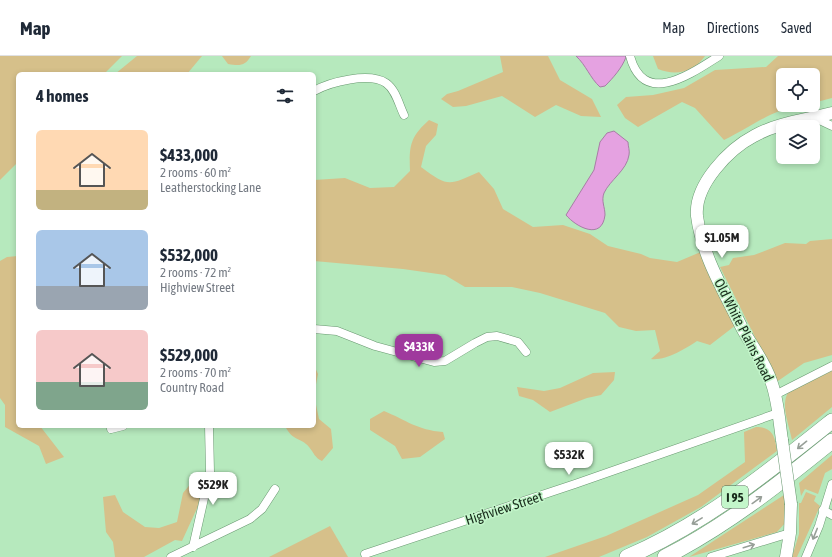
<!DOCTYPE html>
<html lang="en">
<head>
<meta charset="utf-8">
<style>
  :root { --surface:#fff; --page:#f6f6f7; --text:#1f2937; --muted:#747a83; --line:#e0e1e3; --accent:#9f399d }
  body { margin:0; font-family:"Asap Condensed",sans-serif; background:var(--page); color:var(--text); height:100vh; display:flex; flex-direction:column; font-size:15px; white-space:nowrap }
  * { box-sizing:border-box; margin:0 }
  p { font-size:13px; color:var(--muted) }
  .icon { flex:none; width:22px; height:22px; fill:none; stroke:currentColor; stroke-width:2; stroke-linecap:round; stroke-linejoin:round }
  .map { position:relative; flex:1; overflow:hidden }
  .side { position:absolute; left:16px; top:16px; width:300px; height:356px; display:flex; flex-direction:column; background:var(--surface); border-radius:6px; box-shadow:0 2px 6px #0003 }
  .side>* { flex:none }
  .controls { position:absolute; left:776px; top:12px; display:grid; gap:8px }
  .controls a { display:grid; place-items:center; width:44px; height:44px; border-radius:6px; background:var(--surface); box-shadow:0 2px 6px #0003; font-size:20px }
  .price { position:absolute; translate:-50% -34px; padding:0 9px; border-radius:8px; background:#fff; color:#222; font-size:13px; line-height:26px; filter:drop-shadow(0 1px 2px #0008) }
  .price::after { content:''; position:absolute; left:50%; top:24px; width:12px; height:9px; margin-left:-6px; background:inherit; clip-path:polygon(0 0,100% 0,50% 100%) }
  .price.selected { background:var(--accent); color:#fff }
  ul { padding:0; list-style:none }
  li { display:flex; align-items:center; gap:12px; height:100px; padding:0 20px }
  li span { display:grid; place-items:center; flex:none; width:112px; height:80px; border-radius:6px; color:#555 }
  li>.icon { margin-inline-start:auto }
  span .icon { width:48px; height:48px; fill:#fffc; stroke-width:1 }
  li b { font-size:17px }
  h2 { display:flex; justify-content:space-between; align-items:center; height:48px; padding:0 20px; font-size:17px }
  header { display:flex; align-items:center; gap:24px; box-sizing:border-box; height:56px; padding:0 20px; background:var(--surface); border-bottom:1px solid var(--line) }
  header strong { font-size:19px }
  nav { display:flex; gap:22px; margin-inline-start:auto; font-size:14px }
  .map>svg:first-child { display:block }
</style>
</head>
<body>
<header>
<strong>Map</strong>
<nav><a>Map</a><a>Directions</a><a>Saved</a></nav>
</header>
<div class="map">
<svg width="832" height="501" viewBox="0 0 832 501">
  <rect width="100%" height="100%" fill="#b6e9bd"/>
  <g fill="#d6c08a">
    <polygon points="0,0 122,0 104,18 18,18 18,106 0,124"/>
    <polygon points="137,0 202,0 187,18 115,18"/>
    <path d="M222,0h29c-6,10 -11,10 -23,8z"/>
    <polygon points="500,0 548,0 560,24 592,43 601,61 581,60 556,49 535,61 502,40 466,50 453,51 441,43 447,38 458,35 503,16"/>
    <path d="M653,0h52c-12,17 -30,20 -47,13z"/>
    <path d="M778,0h54v42l-19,5v-28h-30v30h20c-33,5 -50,21 -79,35l-29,-32 -13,-6 -44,25 -13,-9 -8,-13 9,-8 27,-2 31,-7 31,-18 51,-3z"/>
    <path d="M429,64l9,4 -2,11 -10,11 -5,21c28,21 28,18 58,5l15,17 9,20 30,18 30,-2 27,9 18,12 33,8 9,4 27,4 26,-11 33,74 -26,20 -13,-4c-12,8 -32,20 -46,18l9,-8 -5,-21 -19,1 -17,-4 -14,-14 -65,-20 -28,-6h-47l-20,-12 -42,-6 -89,-8v-81l31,-2 25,10 24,-1 16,-16c-1,-25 0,-34 19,-51z"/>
    <polygon points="832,183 832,299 804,307 775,327 769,309 720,211 729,209 733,202 754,199 785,187 806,188 810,185"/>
    <polygon points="18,200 18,370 40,370 64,401 46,408 39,390 5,371 5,349 0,342 0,205 7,201"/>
    <path d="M314,309l4,9 -4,21 5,24 12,10 2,19 -11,13c-7,-3 -8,-8 -13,-14 -8,-10 -16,-5 -24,-21h29z"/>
    <path d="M832,312v39l-40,33c-3,-16 -13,-38 -2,-50z"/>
    <polygon points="615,316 614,324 601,339 587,342 550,356 533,344 519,340 517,331 544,335 560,332 593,317"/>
    <path d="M384,355c22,9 33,19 59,21l2,7 -25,18 -18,2 -7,-13 -25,-16v-11z"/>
    <path d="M756,371c17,0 19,10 21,24l-76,56 -54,30 -48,20h-54l61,-21 92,-41 47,-33 -1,-30z"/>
    <polygon points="832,399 832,413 825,417 818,438 805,433 801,440 799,427"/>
    <polygon points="192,426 202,432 199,448 182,485 175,484 144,501 115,501 113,486 106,476 103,441 115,439 123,456 145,471 159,472 177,466 183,437"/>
    <polygon points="806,436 816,440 814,445 820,450 797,501 792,501 799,478 799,447 801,447"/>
    <polygon points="784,439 786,466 777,476 689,501"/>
    <polygon points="330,470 348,501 269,501"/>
  </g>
  <g fill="#e5a2e1" stroke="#a77ea5">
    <path d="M576,0h50v1c-4,11 -13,21 -21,29l-5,1c-10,-9 -14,-22 -24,-31z"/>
    <path d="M614,75l14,11c0,4 2,9 1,13 -2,15 -19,25 -25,38 -3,8 1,14 1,22 -3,26 -29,12 -39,0l28,-45 6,-28 7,-9z"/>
  </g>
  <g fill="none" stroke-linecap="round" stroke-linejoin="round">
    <defs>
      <g id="street">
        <path d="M630,0c14,52 62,17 89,0"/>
        <path d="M314,35c16,-9 55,-19 72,-8 10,7 13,22 18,32"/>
        <polyline points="815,62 832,70"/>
        <polyline points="314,273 337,275 375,290 434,306 445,305 475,287 487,281 497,280 518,286 526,296"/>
        <polyline points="775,339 832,310"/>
        <polyline points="111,373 123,370"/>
        <polyline points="823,454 832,459"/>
        <polyline points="193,491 210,416 209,370"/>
        <polyline points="365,498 575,428 778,357"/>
        <polyline points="171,501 250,463 262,453 275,433"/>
        <polyline points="711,501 790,477"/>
        <polyline points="806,501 819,470 832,428"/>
      </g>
      <g id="secondary">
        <path d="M782,384c-3,-20 -4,-41 -11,-59 -6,-19 -20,-36 -29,-53 -17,-35 -40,-72 -45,-112 -3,-31 32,-67 57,-80 23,-13 52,-16 78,-23"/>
        <polyline points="786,501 790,477 791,448"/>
      </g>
      <g id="highway">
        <path d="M627,501c77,-33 140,-84 205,-136"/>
        <path d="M665,501c61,-31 114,-73 167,-116"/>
      </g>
    </defs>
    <use href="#street" stroke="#689870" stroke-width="9"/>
    <use href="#secondary" stroke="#689870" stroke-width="13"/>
    <use href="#highway" stroke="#689870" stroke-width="16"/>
    <use href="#street" stroke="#fff" stroke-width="8"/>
    <use href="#secondary" stroke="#fff" stroke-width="12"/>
    <use href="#highway" stroke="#fff" stroke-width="15"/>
    <defs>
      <polyline id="secondary-bridge" points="782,384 791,448"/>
    </defs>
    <use href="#secondary-bridge" stroke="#689870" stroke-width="13" stroke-linecap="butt"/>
    <use href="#secondary-bridge" stroke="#fff" stroke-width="12"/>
  </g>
  <defs><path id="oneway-shaft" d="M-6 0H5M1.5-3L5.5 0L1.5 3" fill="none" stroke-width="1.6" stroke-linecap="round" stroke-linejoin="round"/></defs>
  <g stroke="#979f98">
    <use href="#oneway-shaft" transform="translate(802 389) rotate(141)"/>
    <use href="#oneway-shaft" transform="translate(757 444) rotate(-36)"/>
    <use href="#oneway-shaft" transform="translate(697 465) rotate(149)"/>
    <use href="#oneway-shaft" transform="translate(815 478) rotate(112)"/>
    <use href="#oneway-shaft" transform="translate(749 490) rotate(-17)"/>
  </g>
  <g text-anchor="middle" stroke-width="3" stroke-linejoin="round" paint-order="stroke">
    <rect fill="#c3f6ca" stroke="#4b674f" stroke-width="1" x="722" y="430" width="26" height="22" rx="3"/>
    <g font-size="13" font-weight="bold" fill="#172a1a">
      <text x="735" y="446">I 95</text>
    </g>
    <g font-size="14" fill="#172a1a" stroke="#c3f6ca">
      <text transform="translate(744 274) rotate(63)" y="5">Old White Plains Road</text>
      <text transform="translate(504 452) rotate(-18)" y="5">Highview Street</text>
    </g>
  </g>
</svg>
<div class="controls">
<a><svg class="icon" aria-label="locate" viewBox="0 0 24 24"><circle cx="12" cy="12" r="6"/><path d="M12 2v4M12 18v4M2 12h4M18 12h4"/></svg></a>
<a><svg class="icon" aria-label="layers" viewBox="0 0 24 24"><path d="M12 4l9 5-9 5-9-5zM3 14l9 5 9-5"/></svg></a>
</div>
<b class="price" style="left:722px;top:203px">$1.05M</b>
<b class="price selected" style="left:419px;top:312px">$433K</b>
<b class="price" style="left:569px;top:420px">$532K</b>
<b class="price" style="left:213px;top:450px">$529K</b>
<section class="side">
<h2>4 homes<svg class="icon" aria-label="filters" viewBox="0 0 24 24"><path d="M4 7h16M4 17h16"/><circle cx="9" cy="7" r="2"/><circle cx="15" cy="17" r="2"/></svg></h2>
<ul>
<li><span style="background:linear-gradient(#ffd9b3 75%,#c2b280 0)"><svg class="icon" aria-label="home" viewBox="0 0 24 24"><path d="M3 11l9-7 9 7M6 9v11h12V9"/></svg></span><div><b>$433,000</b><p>2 rooms · 60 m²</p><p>Leatherstocking Lane</p></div></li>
<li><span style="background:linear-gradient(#a9c7e8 70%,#9aa5b1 0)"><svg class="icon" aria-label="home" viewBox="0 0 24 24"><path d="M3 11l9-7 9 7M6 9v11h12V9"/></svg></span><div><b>$532,000</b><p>2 rooms · 72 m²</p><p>Highview Street</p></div></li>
<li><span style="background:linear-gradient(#f6c9c9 65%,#7fa58c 0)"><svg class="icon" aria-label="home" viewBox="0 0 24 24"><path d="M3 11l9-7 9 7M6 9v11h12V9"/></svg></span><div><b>$529,000</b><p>2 rooms · 70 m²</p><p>Country Road</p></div></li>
</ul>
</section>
</div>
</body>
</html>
